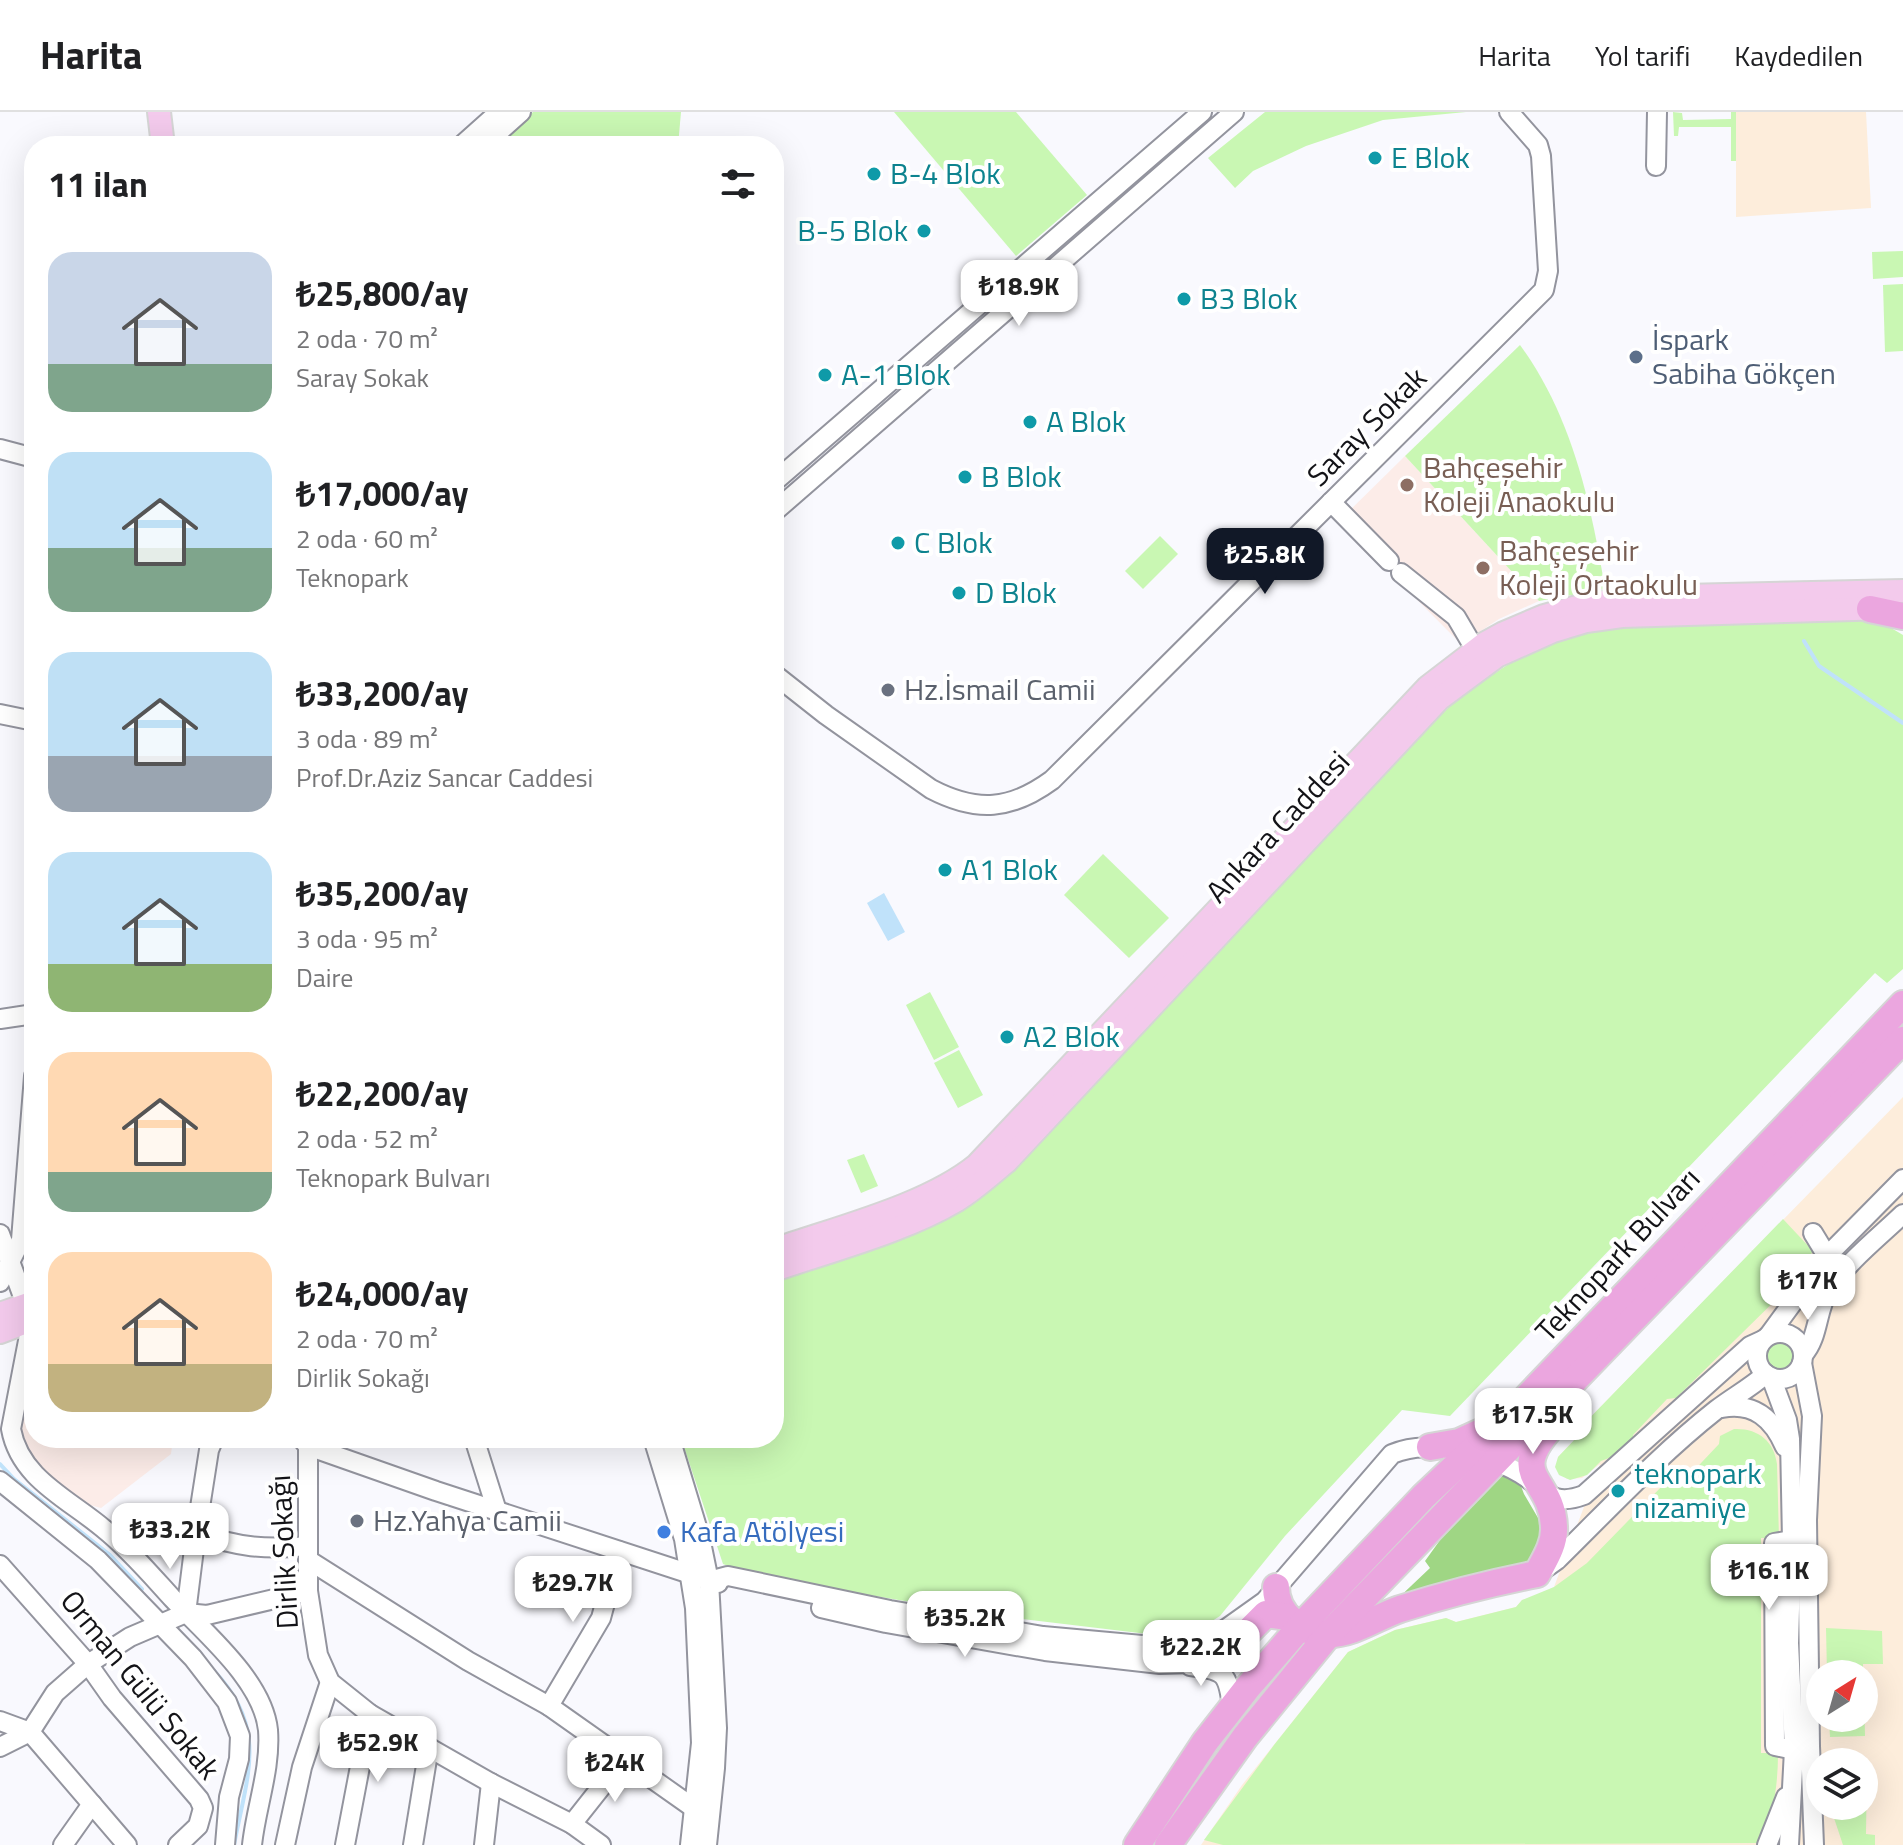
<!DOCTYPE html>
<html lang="tr">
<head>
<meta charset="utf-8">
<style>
  :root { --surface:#fff; --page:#f6f6f6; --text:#202124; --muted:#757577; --line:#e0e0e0; --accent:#111827 }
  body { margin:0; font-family:"Titillium Web",sans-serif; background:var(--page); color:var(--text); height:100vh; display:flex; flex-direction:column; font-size:30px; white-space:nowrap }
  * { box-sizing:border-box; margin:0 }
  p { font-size:26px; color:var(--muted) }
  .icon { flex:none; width:44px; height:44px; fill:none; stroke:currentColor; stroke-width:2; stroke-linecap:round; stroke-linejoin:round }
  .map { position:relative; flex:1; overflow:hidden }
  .details { position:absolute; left:24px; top:24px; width:760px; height:1312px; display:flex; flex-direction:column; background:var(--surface); border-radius:32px; box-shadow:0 8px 32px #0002 }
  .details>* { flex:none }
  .needle { width:52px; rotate:37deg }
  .fabs { position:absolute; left:1806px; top:1548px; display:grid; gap:16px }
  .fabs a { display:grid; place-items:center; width:72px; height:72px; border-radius:50%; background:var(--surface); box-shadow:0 8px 32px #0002; font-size:40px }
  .price { position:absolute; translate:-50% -68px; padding:0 18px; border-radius:16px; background:#fff; color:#222; font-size:26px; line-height:52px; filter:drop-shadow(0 2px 4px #0008) }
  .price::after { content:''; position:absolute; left:50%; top:48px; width:24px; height:18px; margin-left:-12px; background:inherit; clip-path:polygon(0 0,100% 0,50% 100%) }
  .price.current { background:var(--accent); color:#fff }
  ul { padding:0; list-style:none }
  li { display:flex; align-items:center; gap:24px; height:200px; padding:0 24px }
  li span { display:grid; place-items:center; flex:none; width:224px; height:160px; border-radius:24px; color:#555 }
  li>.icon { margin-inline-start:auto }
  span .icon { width:96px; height:96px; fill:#fffc; stroke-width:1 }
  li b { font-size:34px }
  h2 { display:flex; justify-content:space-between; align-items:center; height:96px; padding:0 24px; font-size:34px }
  header { display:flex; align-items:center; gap:48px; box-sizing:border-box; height:112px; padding:0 40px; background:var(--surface); border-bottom:2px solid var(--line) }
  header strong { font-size:38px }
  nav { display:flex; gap:44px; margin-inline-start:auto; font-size:28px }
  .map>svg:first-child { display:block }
</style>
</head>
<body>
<header>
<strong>Harita</strong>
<nav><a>Harita</a><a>Yol tarifi</a><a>Kaydedilen</a></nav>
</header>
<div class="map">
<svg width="1903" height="1733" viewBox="0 0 1903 1733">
  <rect width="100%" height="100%" fill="#f9f9fe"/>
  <g fill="#fdeddb" fill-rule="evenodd">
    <polygon points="1736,0 1866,0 1871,96 1736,105"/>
    <path d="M1903,985v748h-702l41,-60 106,-133 47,-22 51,-12 10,4 60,-15 6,-7 16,-4 16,-9 46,-123 -18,14 -15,1 -10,-8 1,-14 21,-22 -2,-4zM1820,1562h44v44h-44zM1820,1650h44v44h-44z"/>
  </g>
  <g fill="#fcece8">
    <polygon points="1405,344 1539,489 1499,507 1461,532 1339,409"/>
    <polygon points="34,1239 34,1326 173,1326 171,1342 101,1396 82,1391 12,1332"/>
  </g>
  <g fill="#c9f7b3">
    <polygon points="533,0 681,0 678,34 497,34"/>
    <polygon points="894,0 1016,0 1087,83 1016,144"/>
    <polygon points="1265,0 1466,0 1383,8 1306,34 1253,59 1235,76 1208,46"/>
    <polygon points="1673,0 1682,1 1683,8 1731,7 1731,0 1736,0 1736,49 1731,49 1731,15 1679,15 1678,24 1674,24"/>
    <polygon points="1903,139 1903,165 1873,167 1872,140"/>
    <polygon points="1903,172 1903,239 1885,240 1883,173"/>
    <path d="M1520,233c52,71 71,158 85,244l-66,12 -134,-145z"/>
    <polygon points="1160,424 1178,442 1143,477 1125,459"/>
    <polygon points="1876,507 1903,523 1903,857 1887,871 1875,861 1450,1304 1402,1298 1285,1424 1220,1504 1201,1516 1178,1522 1156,1523 981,1502 752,1463 723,1452 681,1326 774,1326 774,1164 964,1093 1448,596 1469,578 1515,548 1561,527 1586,520 1613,515"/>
    <polygon points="1103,742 1169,806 1129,846 1064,783"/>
    <polygon points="930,880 959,935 934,948 906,893"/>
    <polygon points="959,938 983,983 958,996 934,951"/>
    <polygon points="864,1042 878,1074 861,1081 847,1048"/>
    <polygon points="1783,1107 1813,1139 1789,1175 1676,1286 1667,1287 1633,1323 1633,1337 1601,1349 1587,1363 1570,1368 1559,1363 1555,1355 1558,1345 1579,1323 1577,1319"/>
    <circle cx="1780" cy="1244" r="14"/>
    <path d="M1734,1317c24,-1 40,12 43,35l2,74h-18v215h17c0,31 -4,63 -19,90l-536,2 -19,-5 70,-95 74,-93 47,-22 51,-12 10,4 60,-15 6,-7 32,-13 33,-24 79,-81 19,-2 34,-36 1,-8z"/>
    <polygon points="1826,1516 1882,1519 1883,1552 1863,1552 1863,1562 1827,1562"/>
    <polygon points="1864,1581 1865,1624 1830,1625 1829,1606 1864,1606"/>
    <polygon points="1864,1654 1867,1654 1866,1722 1875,1723 1875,1733 1843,1733 1830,1694 1864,1694"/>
  </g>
  <polygon fill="#9fd684" points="1513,1353 1524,1382 1541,1411 1542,1418 1534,1449 1392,1492 1430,1456 1425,1449 1443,1424"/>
  <polygon fill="#c0e2fa" points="884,781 905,820 888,829 867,791"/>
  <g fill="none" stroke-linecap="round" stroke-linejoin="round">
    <g stroke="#c0e2fa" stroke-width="4">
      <polyline points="1804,529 1819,554 1903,611"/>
      <polyline points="0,1352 14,1367 110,1443 142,1477"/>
      <path d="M214,1559c55,58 33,104 20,174"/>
    </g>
    <defs>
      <g id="minor">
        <polyline points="461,34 499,0"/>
        <polyline points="483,34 521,0"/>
        <polyline points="1656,54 1657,0"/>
        <polyline points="0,337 34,346"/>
        <polyline points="774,370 1202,0"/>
        <polyline points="1331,390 1389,449"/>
        <polyline points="774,400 1234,0"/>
        <polyline points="1401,461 1456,505 1476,539"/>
        <path d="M774,562l52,41 105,74c46,24 80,21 121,-9l492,-490 4,-19 -7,-115 -3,-11 -29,-33"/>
        <polyline points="0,602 34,609"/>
        <polyline points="0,907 34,902"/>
        <polyline points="1813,1121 1827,1144"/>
        <polyline points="0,1122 26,1193"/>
        <polyline points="0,1170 21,1128 34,964"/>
        <path d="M32,1208l-21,109c9,50 58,70 93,100 25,20 47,46 69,70 32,34 90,82 95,131 3,39 -12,77 -16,115"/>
        <circle cx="1780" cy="1244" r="23"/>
        <polyline points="1769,1223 1827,1144 1903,1067"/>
        <path d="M1803,1243c16,-18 13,-43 25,-64 19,-29 50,-53 75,-77"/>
        <polyline points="1802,1251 1812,1304 1807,1408 1810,1634 1814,1733"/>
        <polyline points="1771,1265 1787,1308 1790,1327 1792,1428 1789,1531 1794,1638 1789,1733"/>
        <path d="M1722,1296c32,-6 51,11 63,39"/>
        <path d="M214,1326l-5,12 -13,83c43,14 67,17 112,13"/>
        <polyline points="301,1326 308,1334 308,1479 318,1543 330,1570 370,1602 491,1671 572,1712 601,1733"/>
        <polyline points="474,1326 497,1399"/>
        <polyline points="653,1326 684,1427 695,1496 701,1631 690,1733"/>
        <polyline points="670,1326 700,1425 709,1469 717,1616 715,1656 707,1733"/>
        <polyline points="308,1334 436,1379 718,1471"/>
        <path d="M1485,1347c12,3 25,8 36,15 24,14 29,34 63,21l166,-149 13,-6"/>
        <polyline points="0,1369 98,1448 193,1546 227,1590 240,1624 239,1647 229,1685 225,1733"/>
        <polyline points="1792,1428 1774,1431 1775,1634 1794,1638"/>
        <polyline points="310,1449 468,1549 549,1594 695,1697"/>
        <polyline points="0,1453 88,1552 112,1586 199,1687 203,1696 198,1714 178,1733"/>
        <path d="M1543,1458l14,-10c52,-51 102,-105 159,-150 17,-13 34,-22 50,-36"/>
        <path d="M709,1469l19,-5 162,34 153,26 143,13 34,-16 45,-32 127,-147c15,-6 32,-8 48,-5"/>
        <polyline points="821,1496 886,1511 1045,1539 1160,1552 1194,1551 1221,1540"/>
        <polyline points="186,1501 196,1421"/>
        <path d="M1190,1554c35,4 38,7 42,41"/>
        <polyline points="549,1594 601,1506 619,1439"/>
        <polyline points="0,1609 30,1620 127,1733"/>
        <polyline points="0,1635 30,1620 55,1581 88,1552 130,1525 186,1501 207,1503 308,1479"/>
        <polyline points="572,1712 625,1645"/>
        <polyline points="63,1733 92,1692"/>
        <polyline points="285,1733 302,1655 330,1570"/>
        <polyline points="345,1733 370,1602"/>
        <polyline points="413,1733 429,1635"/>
        <polyline points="484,1733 491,1671"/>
        <polyline points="1767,1733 1786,1685"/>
      </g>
      <g id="major">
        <polyline points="159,0 163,34"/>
        <path d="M774,1138c62,-22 153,-44 203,-85l451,-478 56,-43 20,-11 40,-17 40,-11 56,-8 263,-6"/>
        <path d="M774,1158c58,-20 131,-39 183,-70 18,-11 33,-25 49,-38l433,-463 58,-43 56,-25 33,-10 36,-5 266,-8"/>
        <polyline points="0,1202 34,1190"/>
        <polyline points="0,1220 34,1207"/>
      </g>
      <g id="highway">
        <polyline points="1870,497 1903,504"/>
        <polyline points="1430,1335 1459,1330 1481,1320"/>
        <path d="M1276,1475c0,28 26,47 54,47 23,0 47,-17 70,-25 44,-14 91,-26 137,-35 8,-15 18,-30 17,-47 -2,-52 -51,-49 2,-105"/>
        <polyline points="1221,1540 1238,1530 1266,1502 1288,1505"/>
        <polyline points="1137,1733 1205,1630 1248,1575 1300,1515 1423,1385 1514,1299 1903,892"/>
        <polyline points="1168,1733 1245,1625 1329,1522 1903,928"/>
      </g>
    </defs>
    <use href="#minor" stroke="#93949e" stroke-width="22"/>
    <use href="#major" stroke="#d5d5d5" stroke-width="26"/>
    <use href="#highway" stroke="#d5d5d5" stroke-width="30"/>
    <use href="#minor" stroke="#fff" stroke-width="18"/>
    <use href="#major" stroke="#f3caec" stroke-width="22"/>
    <use href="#highway" stroke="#eba6df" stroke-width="26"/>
  </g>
  <g fill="#0f9aa8" stroke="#fff" stroke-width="3">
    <circle cx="1375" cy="46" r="8"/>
    <circle cx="874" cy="62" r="8"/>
    <circle cx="924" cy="119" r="8"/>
    <circle cx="1184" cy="187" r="8"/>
    <circle cx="825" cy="263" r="8"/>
    <circle cx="1030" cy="310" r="8"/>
    <circle cx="965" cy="365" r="8"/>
    <circle cx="898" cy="431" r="8"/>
    <circle cx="959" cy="481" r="8"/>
    <circle cx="945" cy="758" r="8"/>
    <circle cx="1007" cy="925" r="8"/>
    <circle cx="1618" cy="1379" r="8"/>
  </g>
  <circle fill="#5c6f8a" stroke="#fff" stroke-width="3" cx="1636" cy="245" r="8"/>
  <g fill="#8d6e63" stroke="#fff" stroke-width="3">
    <circle cx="1407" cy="373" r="8"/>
    <circle cx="1483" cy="456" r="8"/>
  </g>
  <g fill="#6b7280" stroke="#fff" stroke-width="3">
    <circle cx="888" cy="578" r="8"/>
    <circle cx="357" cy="1409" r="8"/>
  </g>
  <circle fill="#3f7fe0" stroke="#fff" stroke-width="3" cx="664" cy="1420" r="8"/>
  <g text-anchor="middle" stroke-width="8" stroke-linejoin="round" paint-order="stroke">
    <g font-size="30" fill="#0d838f" stroke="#fff" text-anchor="start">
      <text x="1391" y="56">E Blok</text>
      <text x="890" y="72">B-4 Blok</text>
      <text x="908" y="129" text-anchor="end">B-5 Blok</text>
      <text x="1200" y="197">B3 Blok</text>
      <text x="841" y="273">A-1 Blok</text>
      <text x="1046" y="320">A Blok</text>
      <text x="981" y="375">B Blok</text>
      <text x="914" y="441">C Blok</text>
      <text x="975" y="491">D Blok</text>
      <text x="961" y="768">A1 Blok</text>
      <text x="1023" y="935">A2 Blok</text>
      <text x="1634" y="1372">teknopark<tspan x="1634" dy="34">nizamiye</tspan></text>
    </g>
    <g font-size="30" fill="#4e5e75" stroke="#fff" text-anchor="start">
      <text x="1652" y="238">İspark<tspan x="1652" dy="34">Sabiha Gökçen</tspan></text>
    </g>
    <g font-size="30" fill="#131317" stroke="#fff">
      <text transform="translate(1367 315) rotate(-45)" y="10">Saray Sokak</text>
      <text transform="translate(1278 715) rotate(-47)" y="10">Ankara Caddesi</text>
      <text transform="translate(1618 1143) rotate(-47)" y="10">Teknopark Bulvarı</text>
      <text transform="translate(284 1440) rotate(-93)" y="10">Dirlik Sokağı</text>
      <text transform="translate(140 1573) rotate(51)" y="10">Orman Gülü Sokak</text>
    </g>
    <g font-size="30" fill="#785e54" stroke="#fff" text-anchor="start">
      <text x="1423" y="366">Bahçeşehir<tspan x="1423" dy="34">Koleji Anaokulu</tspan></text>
      <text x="1499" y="449">Bahçeşehir<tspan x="1499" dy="34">Koleji Ortaokulu</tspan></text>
    </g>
    <g font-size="30" fill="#5b616d" stroke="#fff" text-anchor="start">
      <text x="904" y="588">Hz.İsmail Camii</text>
      <text x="373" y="1419">Hz.Yahya Camii</text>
    </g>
    <g font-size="30" fill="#366cbe" stroke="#fff" text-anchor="start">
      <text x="680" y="1430">Kafa Atölyesi</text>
    </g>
  </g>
</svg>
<div class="fabs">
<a><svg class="needle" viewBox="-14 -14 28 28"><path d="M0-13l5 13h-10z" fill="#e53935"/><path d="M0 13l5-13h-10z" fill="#757577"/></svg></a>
<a><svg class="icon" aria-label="layers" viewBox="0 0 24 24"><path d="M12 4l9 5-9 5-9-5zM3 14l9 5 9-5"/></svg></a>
</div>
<b class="price" style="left:1019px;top:216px">₺18.9K</b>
<b class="price current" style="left:1265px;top:484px">₺25.8K</b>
<b class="price" style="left:1808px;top:1210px">₺17K</b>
<b class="price" style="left:1533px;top:1344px">₺17.5K</b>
<b class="price" style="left:170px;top:1459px">₺33.2K</b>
<b class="price" style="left:1769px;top:1500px">₺16.1K</b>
<b class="price" style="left:573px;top:1512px">₺29.7K</b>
<b class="price" style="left:965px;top:1547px">₺35.2K</b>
<b class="price" style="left:1201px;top:1576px">₺22.2K</b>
<b class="price" style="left:378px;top:1672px">₺52.9K</b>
<b class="price" style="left:615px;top:1692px">₺24K</b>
<section class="details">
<h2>11 ilan<svg class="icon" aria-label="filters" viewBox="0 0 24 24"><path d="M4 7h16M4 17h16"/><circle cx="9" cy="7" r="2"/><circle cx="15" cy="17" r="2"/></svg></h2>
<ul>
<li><span style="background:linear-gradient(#c9d6e8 70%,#7fa58c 0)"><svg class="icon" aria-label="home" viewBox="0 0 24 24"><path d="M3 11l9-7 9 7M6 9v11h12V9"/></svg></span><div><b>₺25,800/ay</b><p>2 oda · 70 m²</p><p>Saray Sokak</p></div></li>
<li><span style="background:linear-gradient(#bfe0f5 60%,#7fa58c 0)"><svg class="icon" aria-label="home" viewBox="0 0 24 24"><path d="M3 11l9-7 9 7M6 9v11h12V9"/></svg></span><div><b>₺17,000/ay</b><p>2 oda · 60 m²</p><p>Teknopark</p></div></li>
<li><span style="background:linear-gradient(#bfe0f5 65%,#9aa5b1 0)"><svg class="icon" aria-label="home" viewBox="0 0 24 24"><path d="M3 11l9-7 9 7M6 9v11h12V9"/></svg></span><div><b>₺33,200/ay</b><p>3 oda · 89 m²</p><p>Prof.Dr.Aziz Sancar Caddesi</p></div></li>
<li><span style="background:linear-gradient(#bfe0f5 70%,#8fb573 0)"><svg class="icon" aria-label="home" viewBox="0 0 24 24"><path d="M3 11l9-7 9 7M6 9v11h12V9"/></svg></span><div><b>₺35,200/ay</b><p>3 oda · 95 m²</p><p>Daire</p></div></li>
<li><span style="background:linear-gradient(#ffd9b3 75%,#7fa58c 0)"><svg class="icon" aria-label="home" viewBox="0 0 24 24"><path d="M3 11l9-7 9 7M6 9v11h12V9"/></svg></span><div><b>₺22,200/ay</b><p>2 oda · 52 m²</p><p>Teknopark Bulvarı</p></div></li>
<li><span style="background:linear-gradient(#ffd9b3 70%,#c2b280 0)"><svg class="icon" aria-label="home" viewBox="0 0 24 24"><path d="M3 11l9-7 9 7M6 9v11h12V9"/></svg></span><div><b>₺24,000/ay</b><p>2 oda · 70 m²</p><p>Dirlik Sokağı</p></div></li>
</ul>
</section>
</div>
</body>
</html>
